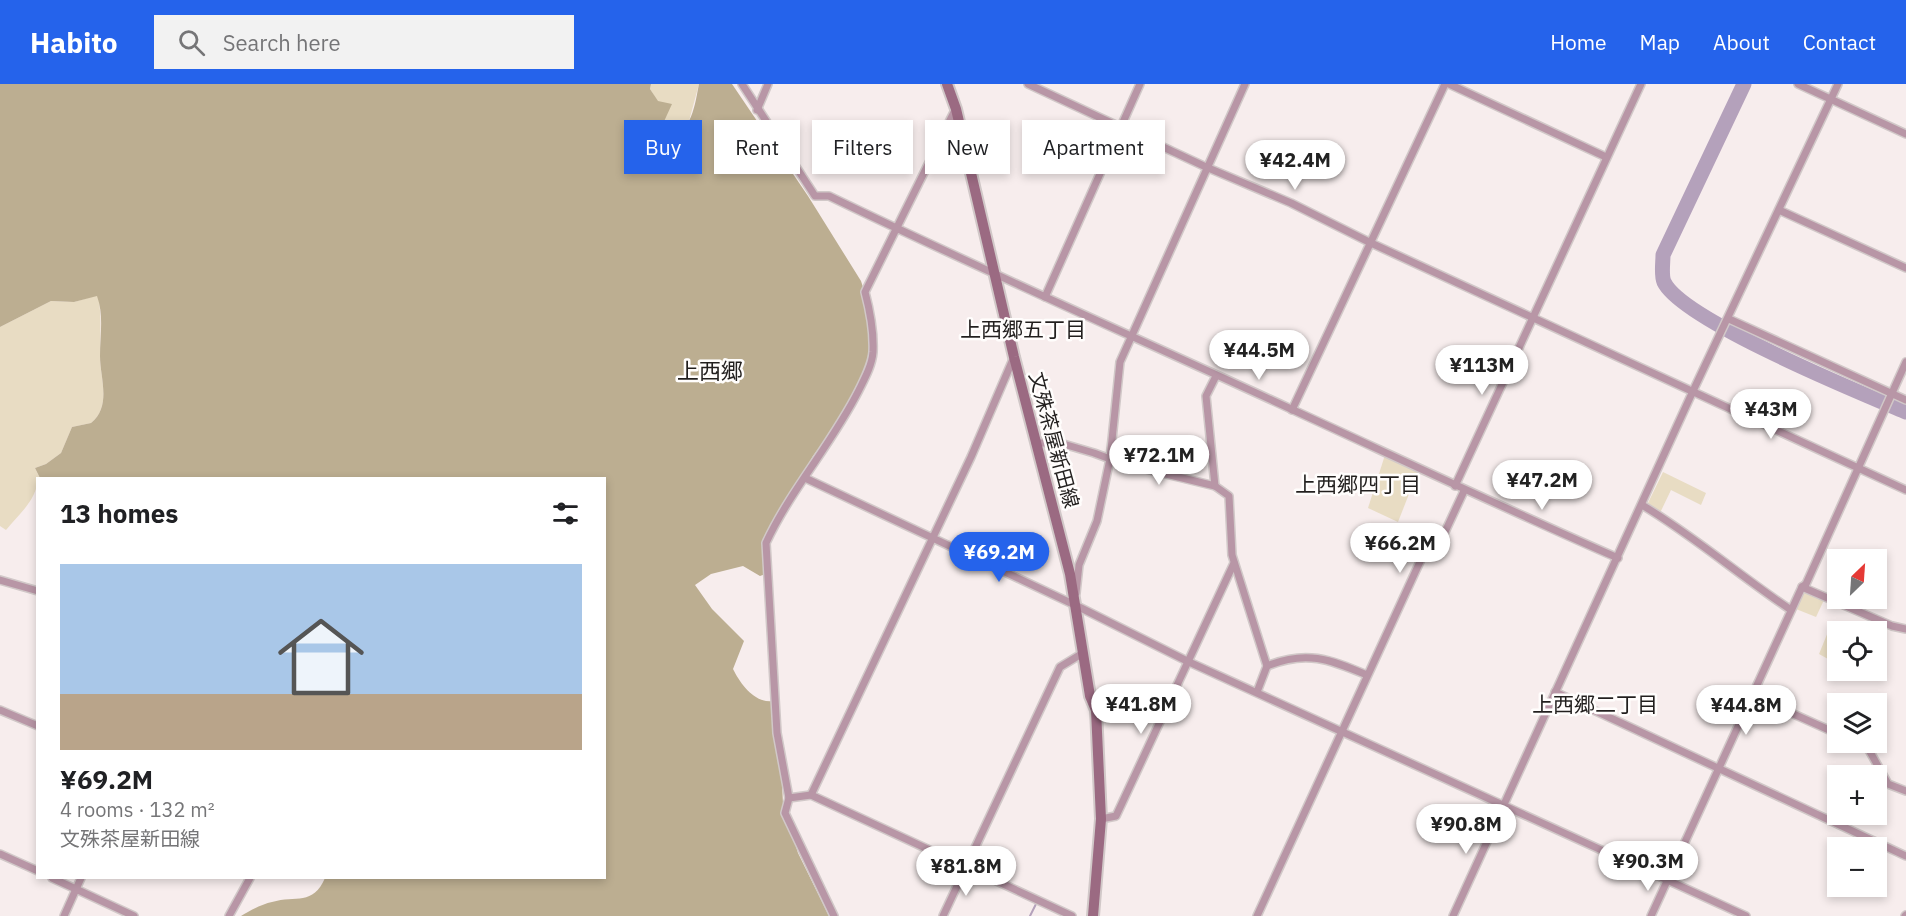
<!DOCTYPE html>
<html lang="en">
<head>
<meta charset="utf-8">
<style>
  :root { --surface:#fff; --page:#f2f2f2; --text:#202124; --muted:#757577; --line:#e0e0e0; --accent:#2563eb }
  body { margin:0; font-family:"IBM Plex Sans","Noto Sans JP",sans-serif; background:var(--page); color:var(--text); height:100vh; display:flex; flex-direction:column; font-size:22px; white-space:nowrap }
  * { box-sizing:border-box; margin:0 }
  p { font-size:20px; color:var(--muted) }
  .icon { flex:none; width:33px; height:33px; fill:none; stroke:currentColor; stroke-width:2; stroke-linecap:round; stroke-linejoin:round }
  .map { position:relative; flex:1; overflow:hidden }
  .side { position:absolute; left:36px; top:393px; width:570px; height:402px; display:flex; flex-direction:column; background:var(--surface); border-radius:0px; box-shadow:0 3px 9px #0003 }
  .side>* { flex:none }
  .guide { position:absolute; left:624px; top:36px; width:570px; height:54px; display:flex; gap:12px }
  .needle { width:39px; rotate:25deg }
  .controls { position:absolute; left:1827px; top:465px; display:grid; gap:12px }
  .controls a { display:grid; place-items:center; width:60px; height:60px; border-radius:0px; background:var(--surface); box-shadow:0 3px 9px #0003; font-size:30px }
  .price { position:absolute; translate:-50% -51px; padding:0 14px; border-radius:21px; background:#fff; color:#222; font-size:20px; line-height:39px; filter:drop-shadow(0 2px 3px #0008) }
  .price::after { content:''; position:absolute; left:50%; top:36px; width:18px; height:14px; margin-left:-9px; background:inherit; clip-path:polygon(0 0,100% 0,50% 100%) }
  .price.active { background:var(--accent); color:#fff }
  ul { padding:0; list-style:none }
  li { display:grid; align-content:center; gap:12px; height:318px; padding:0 24px }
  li+li { border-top:2px solid var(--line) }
  li span { display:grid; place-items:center; height:186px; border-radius:0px; color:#555 }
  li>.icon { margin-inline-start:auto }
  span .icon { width:108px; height:108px; fill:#fffc; stroke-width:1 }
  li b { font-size:26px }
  h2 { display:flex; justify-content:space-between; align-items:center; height:72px; padding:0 24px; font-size:26px }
  .pill { padding:0 21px; border-radius:0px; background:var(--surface); box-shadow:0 3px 9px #0003; font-size:21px; line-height:54px }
  .pill.active { background:var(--accent); color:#fff }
  header { display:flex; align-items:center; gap:36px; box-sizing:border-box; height:84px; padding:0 30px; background:var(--accent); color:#fff }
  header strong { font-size:28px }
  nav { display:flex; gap:33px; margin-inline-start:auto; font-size:21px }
  .search { width:420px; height:54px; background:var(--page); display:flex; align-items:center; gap:15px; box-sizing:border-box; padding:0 21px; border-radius:0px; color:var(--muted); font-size:22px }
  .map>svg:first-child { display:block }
</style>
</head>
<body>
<header>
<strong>Habito</strong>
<div class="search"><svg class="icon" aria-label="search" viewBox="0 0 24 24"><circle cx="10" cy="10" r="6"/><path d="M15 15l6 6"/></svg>Search here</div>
<nav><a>Home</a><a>Map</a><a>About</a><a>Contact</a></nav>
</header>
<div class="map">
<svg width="1906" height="832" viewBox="0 0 1906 832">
  <rect width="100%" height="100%" fill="#f7eded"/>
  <g fill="#e8dcc3">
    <path d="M651,0h48l-10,37 -15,16h-9c-8,-18 -3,-31 -15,-48z"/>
    <path d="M98,211c4,21 2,40 2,61 0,22 12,50 -9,67l-19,4 -11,26 -15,11 -11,4 5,10h-2c-1,22 -19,36 -32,52l-6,-4v-199l51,-26 23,1z"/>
    <polygon points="1385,371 1418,387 1398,438 1368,424"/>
    <polygon points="1663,388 1706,409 1701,421 1671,406 1660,429 1647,421"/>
    <polygon points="1805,508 1824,516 1816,533 1796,525"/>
    <polygon points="1830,543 1841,547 1838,548 1837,580 1819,570"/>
  </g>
  <path fill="#bcae91" d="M0,0h651l-1,5 8,12 14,3 -11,24 7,10c24,-5 27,-34 31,-54h33l76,112 53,85 13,40 -2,37 -5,24 -54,74 -41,71 -4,12v34l-8,3 -17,-10 -32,8 -16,11 17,24 32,32 -11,28c8,16 24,38 45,31l5,104 15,49 31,63h-588c8,-5 21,-12 31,-14 24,-7 41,4 53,-24h279v-400h-564l-5,-10 11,-4 15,-11 11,-26 19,-4c21,-17 9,-45 9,-67 0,-21 4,-41 -3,-60l-23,6 -23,-1 -51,26z"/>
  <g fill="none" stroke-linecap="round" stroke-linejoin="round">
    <polyline stroke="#b4a1bb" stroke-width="2" points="1030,832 1037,818"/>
    <path stroke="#b4a1bb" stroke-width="15" d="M1744,0l-81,171c0,8 -2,20 1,27 18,38 197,111 242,130"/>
    <defs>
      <g id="street">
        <path d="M742,0l73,112h14c153,74 308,142 462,213 109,50 217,101 327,149"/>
        <polyline points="1028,0 1206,83 1291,119 1371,159 1906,406"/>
        <polyline points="1449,0 1606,73"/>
        <polyline points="1798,0 1906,50"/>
        <polyline points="757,26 768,0"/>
        <polyline points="1779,126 1906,184"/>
        <polyline points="1045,213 1140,0"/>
        <polyline points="1729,235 1906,316"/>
        <polyline points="1292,326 1445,0"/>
        <polyline points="1035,359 1060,359 1094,369 1121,379 1215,402 1229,412 1232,471 1267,582 1257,608"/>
        <polyline points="805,394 1075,521 1189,578 1746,832"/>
        <polyline points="1215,402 1206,312 1216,292"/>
        <polyline points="1455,402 1641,0"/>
        <path d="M1642,421c52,31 98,71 149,105"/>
        <polyline points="0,496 38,507"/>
        <polyline points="1802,503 1892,542 1906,545"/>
        <polyline points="1076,509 1079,481 1097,437 1110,375 1120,278 1245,0"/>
        <path d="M1267,582c39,-16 62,-7 100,9"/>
        <polyline points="1555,608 1906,772"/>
        <polyline points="1751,611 1838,650"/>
        <polyline points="0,626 38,642"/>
        <polyline points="1859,658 1869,666 1888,700 1906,707"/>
        <polyline points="811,711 971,373 1014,273"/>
        <polyline points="789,714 811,711 1072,832"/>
        <polyline points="1101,735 1116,732 1234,479"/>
        <polyline points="0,770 38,787"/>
        <polyline points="52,794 134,832"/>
        <polyline points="64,832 81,794"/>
        <polyline points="229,832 250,794"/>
        <path d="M834,832l-49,-103 4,-15 -12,-65 -11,-190c25,-54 66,-99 93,-153 6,-12 13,-25 14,-38 1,-20 -3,-41 -8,-60l90,-182"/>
        <polyline points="943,832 1060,583 1083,569"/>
        <polyline points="1257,832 1424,469 1438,463 1464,407"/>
        <polyline points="1453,832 1693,307 1838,0"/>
        <polyline points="1651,832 1802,503 1806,500 1906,278"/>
        <polyline points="1905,832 1906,831"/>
      </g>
      <polyline id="secondary" points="947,0 956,25 1014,273 1070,490 1090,612 1096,626 1101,735 1093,832"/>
    </defs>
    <use href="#street" stroke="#d1c8c8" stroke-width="10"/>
    <use href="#secondary" stroke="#d1c8c8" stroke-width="14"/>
    <use href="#street" stroke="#b896a6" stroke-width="7"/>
    <use href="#secondary" stroke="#9b6a82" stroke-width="10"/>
  </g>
  <g text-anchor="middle" stroke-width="5" stroke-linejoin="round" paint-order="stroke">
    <g font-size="20" fill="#221f1e" stroke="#fffdfc">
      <text transform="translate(1054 356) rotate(75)" y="7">文殊茶屋新田線</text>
    </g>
    <g font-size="21" fill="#221f1e" stroke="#fffdfc">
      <text x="1023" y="253">上西郷五丁目</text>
      <text x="1358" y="408">上西郷四丁目</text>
      <text x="1595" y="628">上西郷二丁目</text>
    </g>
    <g font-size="22" fill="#221f1e" stroke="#fffdfc">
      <text x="710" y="295">上西郷</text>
    </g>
  </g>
</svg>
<div class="controls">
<a><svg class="needle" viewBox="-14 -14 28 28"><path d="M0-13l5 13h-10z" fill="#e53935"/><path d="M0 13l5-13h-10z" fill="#757577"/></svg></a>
<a><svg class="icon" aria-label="locate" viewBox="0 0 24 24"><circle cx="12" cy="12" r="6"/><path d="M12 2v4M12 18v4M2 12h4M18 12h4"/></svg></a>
<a><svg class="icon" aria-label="layers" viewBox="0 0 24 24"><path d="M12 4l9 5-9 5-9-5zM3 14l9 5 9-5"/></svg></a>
<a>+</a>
<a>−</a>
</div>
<b class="price" style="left:1295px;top:107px">¥42.4M</b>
<b class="price" style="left:1259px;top:297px">¥44.5M</b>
<b class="price" style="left:1482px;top:312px">¥113M</b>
<b class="price" style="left:1771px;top:356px">¥43M</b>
<b class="price" style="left:1159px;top:402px">¥72.1M</b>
<b class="price" style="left:1542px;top:427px">¥47.2M</b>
<b class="price" style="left:1400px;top:490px">¥66.2M</b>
<b class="price active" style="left:999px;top:499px">¥69.2M</b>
<b class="price" style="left:1141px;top:651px">¥41.8M</b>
<b class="price" style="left:1746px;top:652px">¥44.8M</b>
<b class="price" style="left:1466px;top:771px">¥90.8M</b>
<b class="price" style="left:1648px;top:808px">¥90.3M</b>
<b class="price" style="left:966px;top:813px">¥81.8M</b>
<div class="guide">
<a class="pill active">Buy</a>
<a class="pill">Rent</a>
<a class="pill">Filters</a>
<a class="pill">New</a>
<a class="pill">Apartment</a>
</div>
<section class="side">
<h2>13 homes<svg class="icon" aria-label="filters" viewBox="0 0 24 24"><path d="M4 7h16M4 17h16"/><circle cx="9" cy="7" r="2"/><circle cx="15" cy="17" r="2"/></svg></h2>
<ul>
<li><span style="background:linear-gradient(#a9c7e8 70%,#b9a48a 0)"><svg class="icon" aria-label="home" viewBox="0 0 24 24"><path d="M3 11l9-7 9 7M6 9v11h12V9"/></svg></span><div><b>¥69.2M</b><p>4 rooms · 132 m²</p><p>文殊茶屋新田線</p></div></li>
</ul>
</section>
</div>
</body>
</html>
